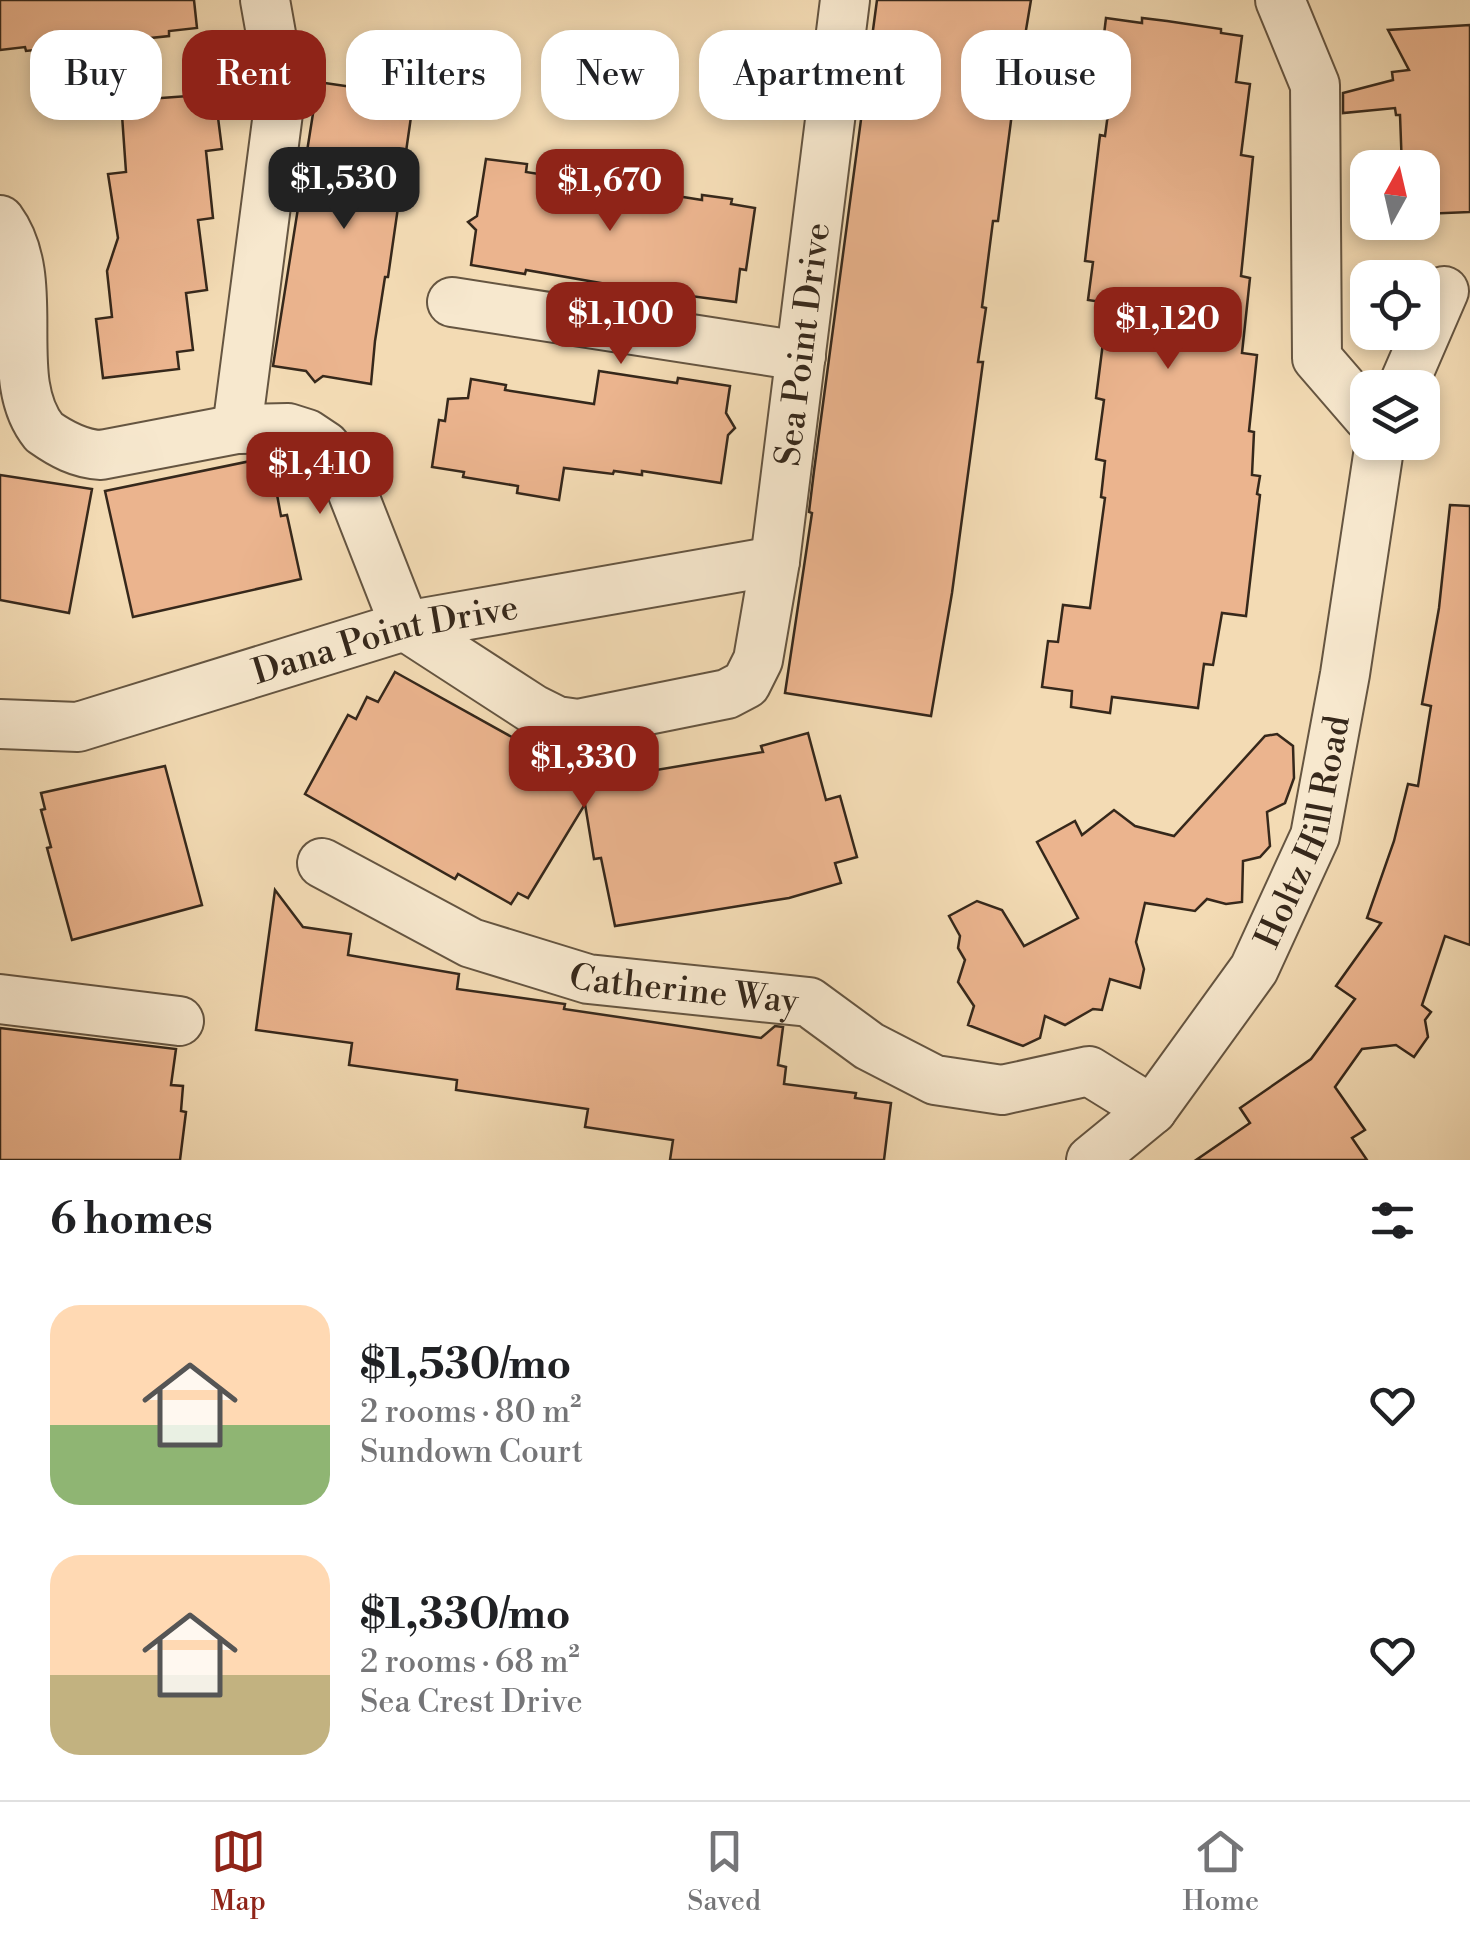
<!DOCTYPE html>
<html lang="en">
<head>
<meta charset="utf-8">
<style>
  :root { --surface:#fff; --page:#f6f6f6; --text:#202124; --muted:#757577; --line:#e0e0e0; --accent:#8f2418 }
  body { margin:0; font-family:"Libre Bodoni",serif; background:var(--page); color:var(--text); height:100vh; display:flex; flex-direction:column; font-size:38px; white-space:nowrap }
  * { box-sizing:border-box; margin:0 }
  p { font-size:32px; color:var(--muted) }
  .icon { flex:none; width:55px; height:55px; fill:none; stroke:currentColor; stroke-width:2; stroke-linecap:round; stroke-linejoin:round }
  .map { position:relative; height:1160px; overflow:hidden }
  .sheet { display:flex; flex-direction:column; background:var(--surface); flex:1 }
  .sheet>* { flex:none }
  .banner { position:absolute; left:30px; top:30px; width:1410px; height:90px; display:flex; gap:20px }
  .needle { width:65px; rotate:8deg }
  .buttons { position:absolute; left:1350px; top:150px; display:grid; gap:20px }
  .buttons a { display:grid; place-items:center; width:90px; height:90px; border-radius:20px; background:var(--surface); box-shadow:0 5px 15px #0003; font-size:50px }
  .price { position:absolute; translate:-50% -85px; padding:0 22px; border-radius:20px; background:var(--accent); color:#fff; font-size:32px; line-height:65px; filter:drop-shadow(0 2px 5px #0008) }
  .price::after { content:''; position:absolute; left:50%; top:60px; width:30px; height:22px; margin-left:-15px; background:inherit; clip-path:polygon(0 0,100% 0,50% 100%) }
  .price.current { background:#222; color:#fff }
  ul { padding:0; list-style:none }
  li { display:flex; align-items:center; gap:30px; height:250px; padding:0 50px }
  li span { display:grid; place-items:center; flex:none; width:280px; height:200px; border-radius:30px; color:#555 }
  li>.icon { margin-inline-start:auto }
  span .icon { width:120px; height:120px; fill:#fffc; stroke-width:1 }
  li b { font-size:42px }
  h2 { display:flex; justify-content:space-between; align-items:center; height:120px; padding:0 50px; font-size:42px }
  .chip { padding:0 35px; border-radius:30px; background:var(--surface); box-shadow:0 5px 15px #0003; font-size:35px; line-height:90px }
  .chip.current { background:var(--accent); color:#fff }
  .menu { display:flex; justify-content:space-around; align-items:center; height:140px; border-top:2px solid var(--line); background:var(--surface); font-size:28px; color:var(--muted) }
  .menu a { display:grid; justify-items:center; gap:5px }
  .menu .current { color:var(--accent) }
  .map>svg:first-child { display:block }
</style>
</head>
<body>
<div class="map">
<svg width="1470" height="1160" viewBox="0 0 1470 1160">
  <rect width="100%" height="100%" fill="#f3dbb4"/>
  <filter id="stains"><feTurbulence type="fractalNoise" baseFrequency=".002" numOctaves="4"/><feColorMatrix values="0 0 0 0 .2 0 0 0 0 .09 0 0 0 0 .02 0 0 0 .5 -.17"/></filter>
  <radialGradient id="worn" r=".72"><stop offset=".6" stop-color="#630" stop-opacity="0"/><stop offset="1" stop-color="#630" stop-opacity=".3"/></radialGradient>
  <g fill="#ebb48e" stroke="#36281b" stroke-width="2.5">
    <polygon points="0,0 194,0 197,28 169,31 169,36 26,51 25,47 0,50"/>
    <polygon points="877,0 1031,0 1025,36 1022,36 998,221 993,221 982,307 986,308 978,362 983,362 952,593 931,716 785,693 812,513 809,512 814,471"/>
    <polygon points="1106,18 1142,23 1142,18 1167,21 1221,29 1221,33 1242,36 1236,82 1250,84 1241,155 1253,157 1241,276 1250,278 1242,353 1257,355 1249,431 1254,432 1252,475 1260,476 1257,494 1260,495 1246,616 1222,613 1213,665 1204,664 1198,708 1112,697 1110,713 1071,707 1072,691 1042,687 1048,641 1058,642 1063,605 1090,608 1105,498 1101,497 1105,461 1096,459 1104,400 1096,398 1108,303 1088,300 1093,262 1085,261 1100,135 1105,136 1114,69 1100,67"/>
    <polygon points="1470,25 1470,212 1422,214 1422,168 1402,168 1400,115 1396,115 1395,108 1343,113 1343,93 1393,80 1392,72 1409,70 1388,30"/>
    <polygon points="318,82 414,96 388,277 385,277 375,341 371,384 323,376 315,382 306,371 273,366"/>
    <polygon points="215,94 222,149 206,151 213,218 198,220 207,290 186,293 193,350 177,352 179,369 103,378 96,319 112,317 107,271 118,238 108,174 126,172 121,101"/>
    <polygon points="486,159 527,164 526,172 702,200 702,195 732,199 731,204 755,208 746,270 740,269 736,302 676,294 675,296 526,270 525,274 471,265 476,230 468,222 477,216"/>
    <polygon points="599,371 677,383 678,378 730,386 726,413 735,428 728,435 721,483 642,471 642,475 614,471 613,474 564,468 559,500 517,493 518,486 463,477 464,472 432,467 439,420 445,421 448,399 468,398 471,379 506,385 505,390 594,404"/>
    <polygon points="270,457 281,516 287,515 301,579 133,617 105,491"/>
    <polygon points="0,475 92,489 69,613 0,600"/>
    <polygon points="1450,505 1470,506 1470,945 1445,936 1422,1005 1431,1012 1425,1020 1428,1037 1414,1057 1396,1045 1362,1049 1335,1087 1365,1130 1352,1138 1367,1160 1196,1160 1250,1123 1240,1108 1311,1059 1355,999 1336,986 1381,923 1367,918 1394,841 1408,784 1418,786 1431,706 1422,704 1439,608"/>
    <polygon points="395,672 591,781 763,752 761,746 808,733 826,800 840,796 857,857 835,863 841,883 789,898 615,926 601,858 594,859 585,804 528,898 518,893 511,904 458,874 455,879 305,794 348,715 356,719 367,697 378,702"/>
    <polygon points="1277,734 1293,746 1294,778 1285,803 1267,812 1270,846 1260,857 1243,861 1242,902 1226,904 1207,899 1195,911 1145,903 1136,942 1144,969 1140,988 1110,979 1102,1010 1093,1009 1065,1025 1045,1016 1040,1038 1023,1046 968,1025 974,1006 958,982 965,960 958,948 960,936 949,916 977,901 1002,910 1024,946 1078,918 1037,842 1075,821 1082,835 1114,810 1135,826 1174,836 1265,736"/>
    <polygon points="165,766 202,905 72,940 47,848 51,847 41,810 45,809 41,793"/>
    <polygon points="275,890 303,927 351,934 348,955 459,974 457,989 565,1004 564,1009 761,1038 775,1026 783,1027 778,1065 786,1067 784,1084 856,1093 855,1098 891,1103 884,1160 670,1160 673,1140 585,1127 588,1109 456,1090 457,1080 349,1065 352,1043 256,1030"/>
    <polygon points="0,1028 176,1049 171,1085 183,1086 181,1111 186,1112 180,1160 0,1160"/>
  </g>
  <g fill="none" stroke-linecap="round" stroke-linejoin="round">
    <defs>
      <g id="minor">
        <polyline points="1280,0 1315,85 1317,358 1368,417"/>
        <path id="s1" d="M0,220c45,61 0,158 44,212 17,12 35,22 57,23l136,-26 51,-1 19,6 18,12 18,22 62,158 128,83 24,12 21,3 149,-30 19,-10 12,-24 17,-99 70,-561"/>
        <polyline points="452,302 801,356"/>
        <polyline points="1402,388 1444,291"/>
        <polyline points="237,429 281,90 265,0"/>
        <path id="s2" d="M0,724l78,3 327,-101 370,-65"/>
        <path id="s3" d="M322,863l149,80 117,36 221,23 60,44 66,34 67,10 87,-19 63,39"/>
        <polyline points="0,999 179,1021"/>
        <path id="s4" d="M1091,1160l61,-50 102,-141 61,-133 30,-162 35,-232"/>
      </g>
    </defs>
    <use href="#minor" stroke="#655541" stroke-width="52"/>
    <use href="#minor" stroke="#f7e8ce" stroke-width="48"/>
  </g>
  <g text-anchor="middle" stroke-width="10" stroke-linejoin="round" paint-order="stroke">
    <g font-size="35" fill="#36281b" stroke="#f7e8ce">
      <text dy="12" stroke="none"><textPath href="#s1" startOffset="1432">Sea Point Drive</textPath></text>
      <text dy="12" stroke="none"><textPath href="#s2" startOffset="398">Dana Point Drive</textPath></text>
      <text dy="12" stroke="none"><textPath href="#s4" startOffset="400">Holtz Hill Road</textPath></text>
      <text dy="12" stroke="none"><textPath href="#s3" startOffset="388">Catherine Way</textPath></text>
    </g>
  </g>
  <rect width="100%" height="100%" filter="url(#stains)"/>
  <rect width="100%" height="100%" fill="url(#worn)"/>
</svg>
<div class="buttons">
<a><svg class="needle" viewBox="-14 -14 28 28"><path d="M0-13l5 13h-10z" fill="#e53935"/><path d="M0 13l5-13h-10z" fill="#757577"/></svg></a>
<a><svg class="icon" aria-label="locate" viewBox="0 0 24 24"><circle cx="12" cy="12" r="6"/><path d="M12 2v4M12 18v4M2 12h4M18 12h4"/></svg></a>
<a><svg class="icon" aria-label="layers" viewBox="0 0 24 24"><path d="M12 4l9 5-9 5-9-5zM3 14l9 5 9-5"/></svg></a>
</div>
<b class="price current" style="left:344px;top:232px">$1,530</b>
<b class="price" style="left:610px;top:234px">$1,670</b>
<b class="price" style="left:621px;top:367px">$1,100</b>
<b class="price" style="left:1168px;top:372px">$1,120</b>
<b class="price" style="left:320px;top:517px">$1,410</b>
<b class="price" style="left:584px;top:811px">$1,330</b>
<div class="banner">
<a class="chip">Buy</a>
<a class="chip current">Rent</a>
<a class="chip">Filters</a>
<a class="chip">New</a>
<a class="chip">Apartment</a>
<a class="chip">House</a>
</div>
</div>
<section class="sheet">
<h2>6 homes<svg class="icon" aria-label="filters" viewBox="0 0 24 24"><path d="M4 7h16M4 17h16"/><circle cx="9" cy="7" r="2"/><circle cx="15" cy="17" r="2"/></svg></h2>
<ul>
<li><span style="background:linear-gradient(#ffd9b3 60%,#8fb573 0)"><svg class="icon" aria-label="home" viewBox="0 0 24 24"><path d="M3 11l9-7 9 7M6 9v11h12V9"/></svg></span><div><b>$1,530/mo</b><p>2 rooms · 80 m²</p><p>Sundown Court</p></div><svg class="icon" aria-label="heart" viewBox="0 0 24 24"><path d="M12 20l-8-8c-3-5 5-10 8-4 3-6 11-1 8 4z"/></svg></li>
<li><span style="background:linear-gradient(#ffd9b3 60%,#c2b280 0)"><svg class="icon" aria-label="home" viewBox="0 0 24 24"><path d="M3 11l9-7 9 7M6 9v11h12V9"/></svg></span><div><b>$1,330/mo</b><p>2 rooms · 68 m²</p><p>Sea Crest Drive</p></div><svg class="icon" aria-label="heart" viewBox="0 0 24 24"><path d="M12 20l-8-8c-3-5 5-10 8-4 3-6 11-1 8 4z"/></svg></li>
</ul>
</section>
<nav class="menu">
<a class="current"><svg class="icon" aria-label="map" viewBox="0 0 24 24"><path d="M3 6l6-2 6 2 6-2v14l-6 2-6-2-6 2zM9 4v14M15 6v14"/></svg>Map</a>
<a><svg class="icon" aria-label="saved" viewBox="0 0 24 24"><path d="M7 4h10v16l-5-4-5 4z"/></svg>Saved</a>
<a><svg class="icon" aria-label="home" viewBox="0 0 24 24"><path d="M3 11l9-7 9 7M6 9v11h12V9"/></svg>Home</a>
</nav>
</body>
</html>
